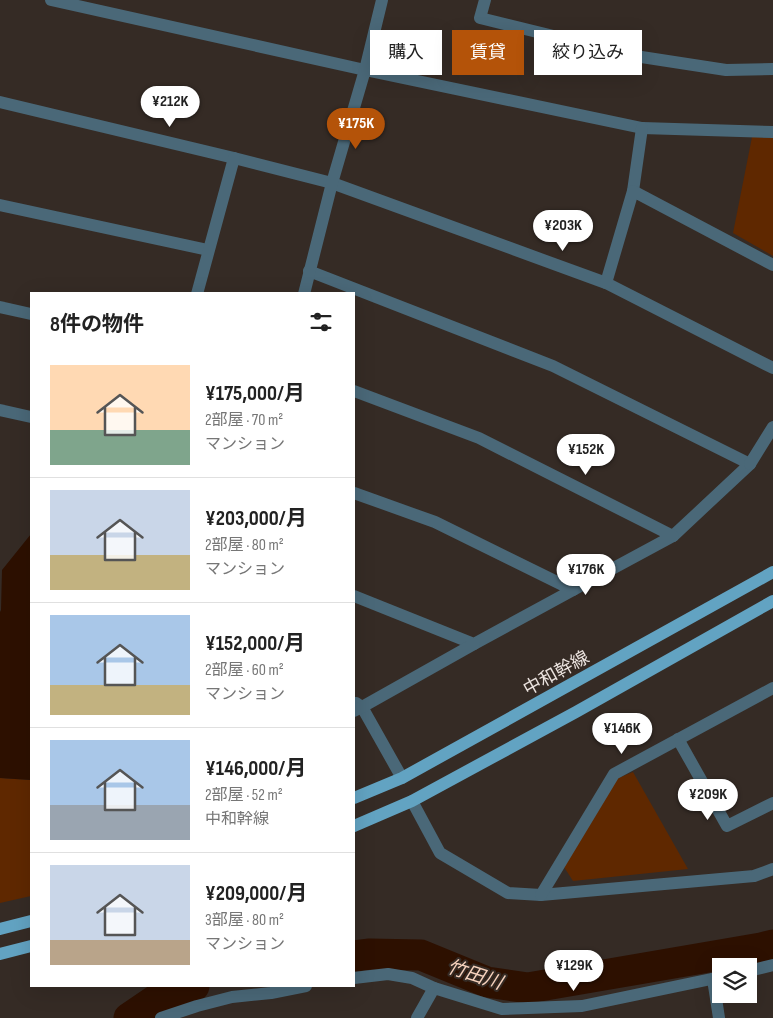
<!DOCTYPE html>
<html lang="ja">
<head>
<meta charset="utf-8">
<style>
  :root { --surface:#fff; --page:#f2f2f2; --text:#222; --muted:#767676; --line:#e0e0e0; --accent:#b45309 }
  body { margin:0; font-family:"Sofia Sans Condensed","Noto Sans JP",sans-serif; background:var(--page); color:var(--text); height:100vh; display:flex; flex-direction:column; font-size:19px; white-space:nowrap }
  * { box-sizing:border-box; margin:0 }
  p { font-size:16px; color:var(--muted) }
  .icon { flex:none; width:28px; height:28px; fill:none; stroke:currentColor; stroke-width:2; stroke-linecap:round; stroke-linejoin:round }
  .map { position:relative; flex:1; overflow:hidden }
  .panel { position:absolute; left:30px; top:292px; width:325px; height:695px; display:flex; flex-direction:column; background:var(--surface); border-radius:0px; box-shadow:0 5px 20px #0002 }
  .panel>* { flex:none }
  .top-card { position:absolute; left:370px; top:30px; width:328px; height:45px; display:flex; gap:10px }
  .fabs { position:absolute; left:712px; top:958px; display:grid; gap:10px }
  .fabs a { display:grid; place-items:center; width:45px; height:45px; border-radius:0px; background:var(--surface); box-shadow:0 5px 20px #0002; font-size:25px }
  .price { position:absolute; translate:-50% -42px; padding:0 11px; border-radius:18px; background:#fff; color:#222; font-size:16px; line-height:32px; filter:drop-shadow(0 1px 2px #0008) }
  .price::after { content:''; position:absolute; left:50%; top:30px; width:15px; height:11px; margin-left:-8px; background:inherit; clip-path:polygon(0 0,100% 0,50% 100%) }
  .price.on { background:var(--accent); color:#fff }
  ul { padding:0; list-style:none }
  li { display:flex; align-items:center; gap:15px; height:125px; padding:0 20px }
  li+li { border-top:1px solid var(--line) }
  li span { display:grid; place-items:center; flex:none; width:140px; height:100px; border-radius:0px; color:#555 }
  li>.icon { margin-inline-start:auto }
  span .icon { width:60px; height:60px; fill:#fffc; stroke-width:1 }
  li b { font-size:21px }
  h2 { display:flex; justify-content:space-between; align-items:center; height:60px; padding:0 20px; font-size:21px }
  .tag { padding:0 18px; border-radius:0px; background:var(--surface); box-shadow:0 5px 20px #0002; font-size:18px; line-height:45px }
  .tag.on { background:var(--accent); color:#fff }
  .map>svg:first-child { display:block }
</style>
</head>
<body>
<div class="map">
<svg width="773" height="1018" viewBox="0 0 773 1018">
  <rect width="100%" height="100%" fill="#352b25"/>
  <g fill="#5f2800">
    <polygon points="752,137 773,138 773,256 733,233"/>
    <polygon points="633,772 688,869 573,881 564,867 616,779"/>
    <polygon points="0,778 31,780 31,896 0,903"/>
  </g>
  <polygon fill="#2d1000" points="31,534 31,780 0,778 0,612 1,610 2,570"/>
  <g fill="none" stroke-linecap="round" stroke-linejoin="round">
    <g stroke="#2d1000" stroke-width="31">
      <polyline points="354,956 370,954 421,955 487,982 528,988 761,948 773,945"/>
      <polyline points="129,1018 154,1001 194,986"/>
    </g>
    <g stroke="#4a6878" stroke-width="12">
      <polyline points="51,0 365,70 642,128 773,132"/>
      <polyline points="485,0 480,18 635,56 726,70 773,69"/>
      <polyline points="0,102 234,158 332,183 606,283 773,368"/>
      <polyline points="633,191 642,128"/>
      <polyline points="0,205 208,250"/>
      <polyline points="309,271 553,366 750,464 673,536"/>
      <polyline points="606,283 633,191 773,265"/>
      <polyline points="197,294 234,158"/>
      <polyline points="304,294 332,183 365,70 382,0"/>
      <polyline points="0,307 31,314"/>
      <polyline points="354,391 479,438 673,536 573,590"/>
      <polyline points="0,410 31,417"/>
      <polyline points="750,464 773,427"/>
      <polyline points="354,493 435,522 573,590 474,644 354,596"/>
      <polyline points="356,703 362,707 402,778"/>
      <polyline points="354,711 362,707 474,644"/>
      <polyline points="678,739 727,826 773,803"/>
      <polyline points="412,801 440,853 508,893 541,895 754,876 773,869"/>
      <polyline points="541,895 614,774 773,688"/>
      <polyline points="749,971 773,965"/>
      <polyline points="354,978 388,974 412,978 434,988 502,1009 582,1006 721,977"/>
      <polyline points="713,979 719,1018"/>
      <polyline points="161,1018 197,1006 232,997 271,993 306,986"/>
      <polyline points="417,1018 434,988"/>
    </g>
    <g stroke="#62a3c2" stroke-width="12">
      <polyline points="354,798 402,778 773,572"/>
      <polyline points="354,826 412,801 576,712 773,601"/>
      <polyline points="0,929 31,921"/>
      <polyline points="0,954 31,946"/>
    </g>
  </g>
  <g text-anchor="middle" stroke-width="4" stroke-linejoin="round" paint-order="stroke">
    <g font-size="18" fill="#ebe3df" stroke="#352b25">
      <text transform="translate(556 673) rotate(-29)" y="6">中和幹線</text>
    </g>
    <g font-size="19" font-style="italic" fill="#f7d2bd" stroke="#352b25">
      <text transform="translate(475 974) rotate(18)" y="7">竹田川</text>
    </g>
  </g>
</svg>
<div class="fabs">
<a><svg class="icon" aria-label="layers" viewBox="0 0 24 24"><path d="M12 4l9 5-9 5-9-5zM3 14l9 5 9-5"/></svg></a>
</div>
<b class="price" style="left:170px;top:128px">¥212K</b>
<b class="price on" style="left:356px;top:150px">¥175K</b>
<b class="price" style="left:563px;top:252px">¥203K</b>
<b class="price" style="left:586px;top:476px">¥152K</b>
<b class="price" style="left:586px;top:596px">¥176K</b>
<b class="price" style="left:622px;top:755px">¥146K</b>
<b class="price" style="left:708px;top:821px">¥209K</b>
<b class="price" style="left:574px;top:992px">¥129K</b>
<div class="top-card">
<a class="tag">購入</a>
<a class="tag on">賃貸</a>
<a class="tag">絞り込み</a>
</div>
<section class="panel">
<h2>8件の物件<svg class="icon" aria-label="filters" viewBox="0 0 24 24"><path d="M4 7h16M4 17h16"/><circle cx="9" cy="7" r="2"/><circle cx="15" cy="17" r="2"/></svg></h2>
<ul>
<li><span style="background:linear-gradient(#ffd9b3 65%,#7fa58c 0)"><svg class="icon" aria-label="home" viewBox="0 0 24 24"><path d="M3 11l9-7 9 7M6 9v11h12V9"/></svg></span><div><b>¥175,000/月</b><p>2部屋 · 70 m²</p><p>マンション</p></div></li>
<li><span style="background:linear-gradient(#c9d6e8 65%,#c2b280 0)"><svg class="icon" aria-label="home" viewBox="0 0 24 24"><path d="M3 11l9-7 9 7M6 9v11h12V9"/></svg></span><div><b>¥203,000/月</b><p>2部屋 · 80 m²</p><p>マンション</p></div></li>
<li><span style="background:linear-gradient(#a9c7e8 70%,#c2b280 0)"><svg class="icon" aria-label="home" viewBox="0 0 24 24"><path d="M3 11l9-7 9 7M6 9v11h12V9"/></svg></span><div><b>¥152,000/月</b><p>2部屋 · 60 m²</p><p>マンション</p></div></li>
<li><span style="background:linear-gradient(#a9c7e8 65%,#9aa5b1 0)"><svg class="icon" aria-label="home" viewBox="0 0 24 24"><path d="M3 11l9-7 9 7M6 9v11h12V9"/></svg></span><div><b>¥146,000/月</b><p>2部屋 · 52 m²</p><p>中和幹線</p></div></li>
<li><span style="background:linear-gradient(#c9d6e8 75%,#b9a48a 0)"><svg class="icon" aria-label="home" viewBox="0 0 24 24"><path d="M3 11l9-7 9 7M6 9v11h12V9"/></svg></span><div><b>¥209,000/月</b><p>3部屋 · 80 m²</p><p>マンション</p></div></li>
</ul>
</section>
</div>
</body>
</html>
